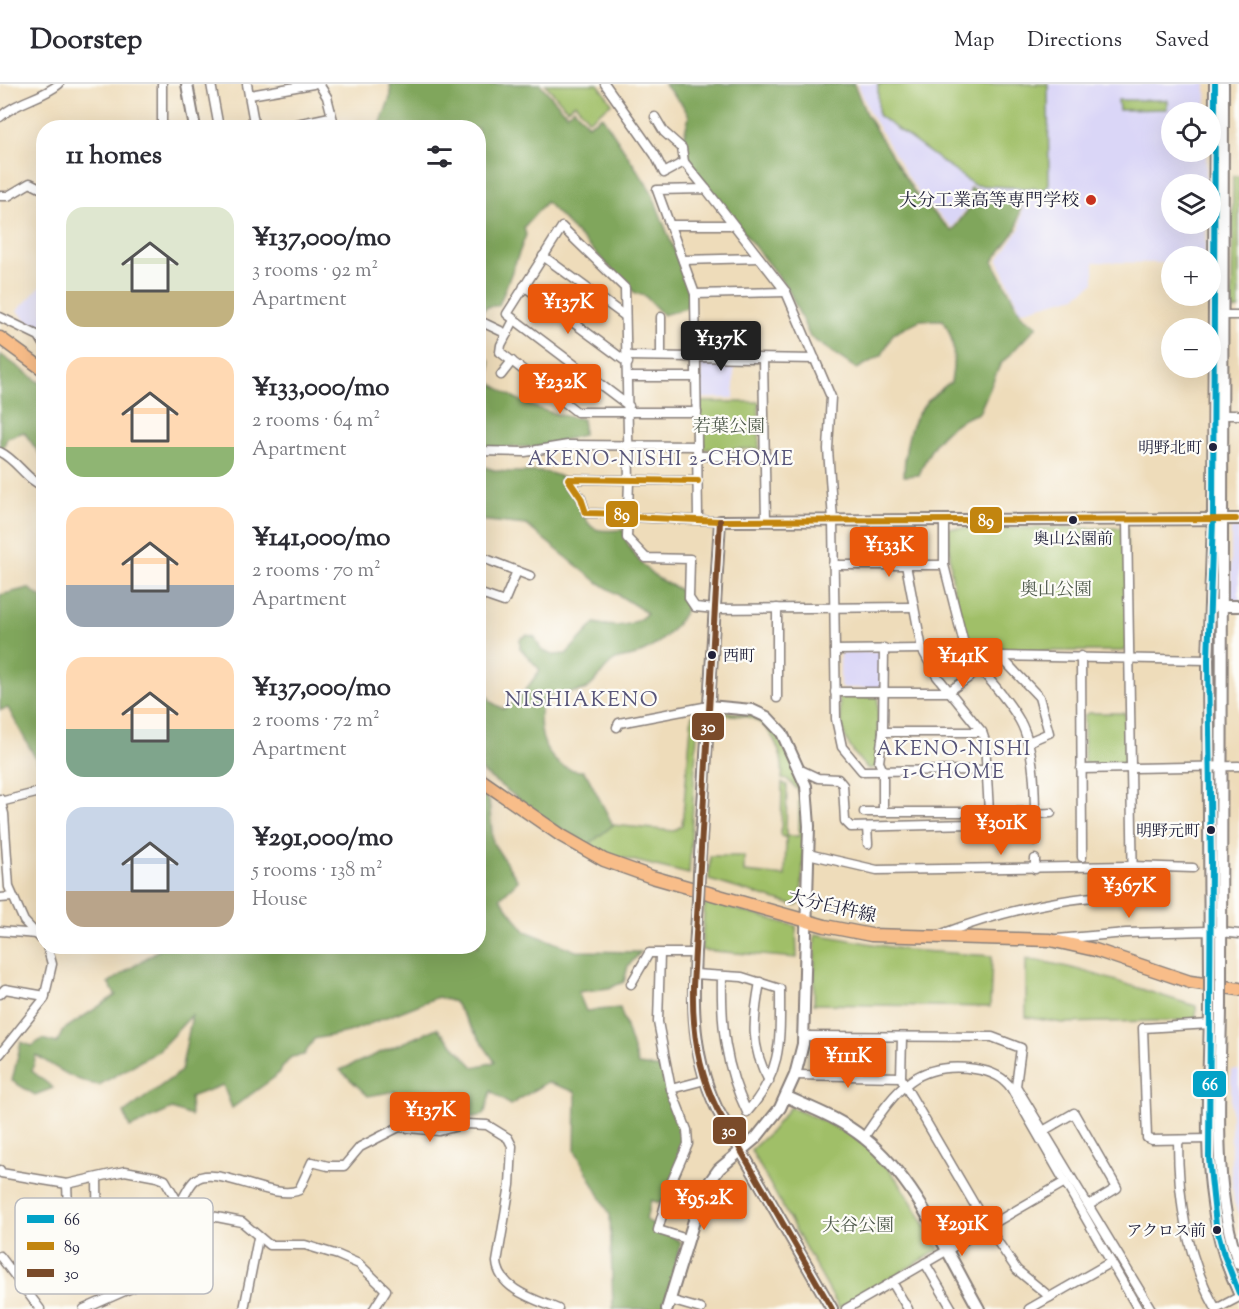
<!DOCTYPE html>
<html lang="en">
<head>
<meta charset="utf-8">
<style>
  :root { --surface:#fff; --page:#f2f2f3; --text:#2b2b33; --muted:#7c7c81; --line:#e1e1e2; --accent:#ea580c }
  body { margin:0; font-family:"Sorts Mill Goudy","Noto Serif JP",serif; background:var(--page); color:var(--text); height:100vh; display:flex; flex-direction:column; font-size:22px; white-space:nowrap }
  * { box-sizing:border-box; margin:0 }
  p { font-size:20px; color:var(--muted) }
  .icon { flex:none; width:33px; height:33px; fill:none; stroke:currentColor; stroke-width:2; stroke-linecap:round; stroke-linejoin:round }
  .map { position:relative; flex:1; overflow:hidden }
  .side { position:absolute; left:36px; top:36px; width:450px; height:834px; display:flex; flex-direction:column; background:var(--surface); border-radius:24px; box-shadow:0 6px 24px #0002 }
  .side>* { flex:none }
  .tools { position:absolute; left:1161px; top:18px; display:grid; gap:12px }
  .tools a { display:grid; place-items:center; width:60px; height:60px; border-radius:50%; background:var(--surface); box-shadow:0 6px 24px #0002; font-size:30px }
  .price { position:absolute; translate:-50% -51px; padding:0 14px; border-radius:6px; background:var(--accent); color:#fff; font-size:20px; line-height:39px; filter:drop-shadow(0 2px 3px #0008) }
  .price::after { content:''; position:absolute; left:50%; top:36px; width:18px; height:14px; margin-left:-9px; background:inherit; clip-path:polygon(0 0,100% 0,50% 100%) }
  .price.on { background:#222; color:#fff }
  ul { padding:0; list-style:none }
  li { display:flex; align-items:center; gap:18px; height:150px; padding:0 30px }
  li span { display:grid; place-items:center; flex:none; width:168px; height:120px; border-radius:18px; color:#555 }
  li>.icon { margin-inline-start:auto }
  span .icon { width:72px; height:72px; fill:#fffc; stroke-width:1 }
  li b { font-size:26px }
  h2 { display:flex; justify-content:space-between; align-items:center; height:72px; padding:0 30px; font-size:26px }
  header { display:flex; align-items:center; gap:36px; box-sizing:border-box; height:84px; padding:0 30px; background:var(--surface); border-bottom:2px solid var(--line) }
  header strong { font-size:28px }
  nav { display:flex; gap:33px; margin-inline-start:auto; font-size:21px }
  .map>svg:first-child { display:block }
</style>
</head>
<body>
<header>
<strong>Doorstep</strong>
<nav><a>Map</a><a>Directions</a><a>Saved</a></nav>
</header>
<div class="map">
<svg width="1239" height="1225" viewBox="0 0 1239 1225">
  <rect width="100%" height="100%" fill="#fdfcf7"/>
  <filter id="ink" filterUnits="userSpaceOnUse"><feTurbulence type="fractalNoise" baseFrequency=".0167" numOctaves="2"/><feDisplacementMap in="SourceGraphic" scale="12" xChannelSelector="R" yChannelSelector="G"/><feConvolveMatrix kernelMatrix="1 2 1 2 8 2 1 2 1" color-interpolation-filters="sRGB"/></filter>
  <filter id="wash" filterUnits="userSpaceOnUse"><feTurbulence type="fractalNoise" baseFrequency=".008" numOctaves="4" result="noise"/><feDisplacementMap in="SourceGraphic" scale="24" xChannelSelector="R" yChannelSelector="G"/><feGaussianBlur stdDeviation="1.35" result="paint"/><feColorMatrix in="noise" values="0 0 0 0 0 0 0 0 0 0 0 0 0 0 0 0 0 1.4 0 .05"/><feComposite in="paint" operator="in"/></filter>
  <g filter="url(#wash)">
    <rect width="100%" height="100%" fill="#eedcba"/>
    <g fill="#dad6f7">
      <polygon points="858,0 1206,0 1206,28 1172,28 1172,68 1206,68 1206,100 1172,100 1172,140 1205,140 1205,172 1172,172 1171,179 1094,178 1094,199 1076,212 1021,227 998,176 1020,144 1023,120 969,102 966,125 952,144 920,112 869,28"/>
      <polygon points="43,200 43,252 17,227"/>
      <rect x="701" y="278" width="33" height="36"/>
      <polygon points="1239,442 1239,518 1231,518 1231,444"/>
      <polygon points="882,567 883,604 842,604 840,601 840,569"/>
      <polygon points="1231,986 1239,986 1239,1132 1234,1118 1231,1088"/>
    </g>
    <g fill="#a0bf68" stroke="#617052" stroke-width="1.5">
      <polygon points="545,0 598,0 612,19 589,36 575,19 567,25"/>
      <polygon points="878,0 1048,0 1049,100 1045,105 974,101 878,31"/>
      <polygon points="1118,16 1167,16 1167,25 1119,26"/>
      <polygon points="1233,92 1239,92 1239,225 1232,226"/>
      <polygon points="700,318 759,318 759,365 699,365"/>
      <path d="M949,444h178l1,118 -4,5h-124l-18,11c-27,-36 -33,-90 -33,-134z"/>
      <path d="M839,613h39v70l-10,2c-23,-22 -28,-40 -29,-72z"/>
      <path d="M718,627l35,4 13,8 11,12 21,39 8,35 -5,94 -5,3 -87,-26 1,-24h34v16l41,4 1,-38 -5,-2 1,-53 5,2 -1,51h13v-45l-11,-11 -6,-1c3,-21 -9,-53 -31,-61 -10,-4 -23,-3 -33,-3z"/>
      <polygon points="1088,629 1125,629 1125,679 1120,683 1084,682 1084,632"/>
      <polygon points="698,630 689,790 611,771 588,761 613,741 674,747 682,741 692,631"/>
      <polygon points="705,817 796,842 797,874 701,866"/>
      <polygon points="815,850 907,866 992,872 990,923 814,920"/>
      <path d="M1026,875c59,8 113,31 170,47v14l-134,3 -36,-6z"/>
      <path d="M790,1023c21,9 44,17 63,29 40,26 63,74 86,114l-100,58 -88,-158 20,-19z"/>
    </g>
    <g fill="#80a65c" stroke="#51644c" stroke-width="1.5">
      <polygon points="390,0 540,0 567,30 574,24 588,41 602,32 651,107 690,207 687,224 663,231 645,212 635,209 546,118 524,143 526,151 499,221 487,223 479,230 478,44 379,44 391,11"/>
      <path d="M664,0h190l12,30 52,84 34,33 18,-24v-19l51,18 -4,23 -24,32 29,55 15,10 -37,39 -21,48c-33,10 -48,31 -60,62l-15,1c1,-44 9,-69 47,-94 4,-21 5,-45 -9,-62h-22l-27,14 -11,21 -25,14 -47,-32 -22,-48 -99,-126 -6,-23 6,-24 -7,-12z"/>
      <path d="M478,262l12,16v20c30,22 57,32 93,37v16l-48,12h-56z"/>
      <polygon points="0,270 43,301 43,375 24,348 7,354 2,367 0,367"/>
      <path d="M479,380c31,17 56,0 82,13 20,10 19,47 35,52 8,3 19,1 28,1 0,17 22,40 35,49 11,7 24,9 30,22 -8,24 -29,45 -53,54 -7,3 -16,2 -22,6 -11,7 -16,20 -26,27 -13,8 -33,0 -44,12 -4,4 -3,12 -4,18 0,27 13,53 43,53l5,6 25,48 -25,20 -35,-20 -74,-56 -1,-92 13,25 12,7 16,-10 21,-29 -20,-22v-9l7,-4 8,2 6,13 12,5 13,-1 29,-31c17,5 39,4 52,-10l-51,-32 -70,-56 -47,-5z"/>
      <polygon points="28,504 43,514 43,688 8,624 0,626 0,511"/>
      <path d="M479,708l10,9 4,42 25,38 -18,17 25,33 51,20 65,1 -13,14 -4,16 -15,6 -31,4 8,19 34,-3 18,57 24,3 25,75 -25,61 -11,-4 -5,20 35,22 -18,67h-50l-3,-94 -35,-65 1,-58 -29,-10 -37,23 -19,-14 -7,24 -44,8 -37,-6 -7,-26 -28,5 -28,-26 97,-42 37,39 21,-5 -41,-60 -16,-5 -89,35 -35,7 -10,16 -13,2 -16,20 -43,31 -9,-23 -33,12 1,19 -19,-7 -42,19 -6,-15 57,-42 11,-56 -34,36 -59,34c-24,-3 -44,-18 -63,-30l-4,16 21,17 -18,7 -23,-14 9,-39 11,4 10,-7 15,4 6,-13 53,-35 -8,-12 55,-36 315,-1z"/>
    </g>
  </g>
  <g filter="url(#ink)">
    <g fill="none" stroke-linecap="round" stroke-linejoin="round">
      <defs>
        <g id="minor">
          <polyline points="162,0 162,44"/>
          <polyline points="211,0 219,44"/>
          <polyline points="247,0 255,44"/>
          <polyline points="319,0 327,13 335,44"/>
          <polyline points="605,0 655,71 664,89 684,78 706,105"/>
          <polyline points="250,11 313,0"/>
          <path d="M0,33c17,-16 41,-18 59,-33"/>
          <polyline points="655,33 664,48 682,64 684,78"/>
          <polyline points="278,44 330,33"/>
          <polyline points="0,112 8,112 30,99 44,106"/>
          <polyline points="671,141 733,141"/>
          <polyline points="543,172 625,232"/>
          <polyline points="683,176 759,174"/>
          <polyline points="524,202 628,279"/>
          <polyline points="695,210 786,208"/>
          <polyline points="1218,231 1239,231"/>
          <polyline points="0,233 39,252 44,260"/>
          <polyline points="514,236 501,261 500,268 577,328 697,328"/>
          <polyline points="484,239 507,250"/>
          <polyline points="628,272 815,275"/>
          <polyline points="661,272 661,233"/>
          <polyline points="763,275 766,437"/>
          <polyline points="501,291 512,277"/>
          <polyline points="629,293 696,293"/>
          <polyline points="629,322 507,230 562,143 625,204 629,397 627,454 646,474 690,475 689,514 695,523 715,525 913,523"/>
          <polyline points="1218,331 1239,331"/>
          <polyline points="478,367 525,368 568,361 697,362"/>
          <path d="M0,368c17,8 27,29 44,34"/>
          <polyline points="697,372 766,372"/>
          <polyline points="698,397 568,395 581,414 586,429 625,430 629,433 720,437"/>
          <polyline points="698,434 695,210 657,106 706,105 786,208 831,313 828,365 833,436 836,635 842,663 862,687 987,686"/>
          <path d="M944,436v45l20,79 5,11c17,22 38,42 51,66 17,31 15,85 15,120"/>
          <polyline points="478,472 530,492"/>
          <polyline points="833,481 944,481"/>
          <polyline points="906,481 922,565 936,591 982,648 985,657 989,728"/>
          <polyline points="478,509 504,518 517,487"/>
          <polyline points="777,524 777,614"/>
          <polyline points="835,566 922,565"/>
          <polyline points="1000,572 1039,613 1049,649 1028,658"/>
          <polyline points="1081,572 1082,773"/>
          <polyline points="835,608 948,608 1000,572 1208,576"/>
          <polyline points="617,643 619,639 709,622"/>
          <polyline points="883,648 982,648"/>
          <polyline points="1081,685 1239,682"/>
          <polyline points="801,686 818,694 838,695 843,701 845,737 851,743 1012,739 1034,730 1051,729"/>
          <polyline points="0,715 4,730 9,803 24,837 44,858"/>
          <polyline points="0,718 44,707"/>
          <polyline points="864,728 1033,728"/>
          <polyline points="883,728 883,687 879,678 883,648 884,564"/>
          <polyline points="867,743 868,760"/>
          <polyline points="808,770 877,786 1131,782 1193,784"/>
          <polyline points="1035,775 1035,785"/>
          <polyline points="0,814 12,813"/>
          <polyline points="0,847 37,850"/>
          <path d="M939,851c61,-23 123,-39 189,-40l5,-3 -6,-372"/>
          <polyline points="1057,855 1126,849 1210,847 1239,850"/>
          <polyline points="660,870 658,938 671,1005 705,996"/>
          <path d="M694,890l48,3 38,12c0,50 3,83 -33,123 -22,-45 -26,-87 -25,-136"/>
          <path d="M760,898c-7,38 -10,65 9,99"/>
          <polyline points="631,900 649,869 695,869"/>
          <polyline points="0,910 5,905 45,912"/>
          <polyline points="803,952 992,953 1021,964 1016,1002 1151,1225"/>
          <polyline points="902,953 901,993 904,1000 987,1142 1017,1186 1050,1213"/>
          <polyline points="0,970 44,915 52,880 47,862"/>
          <polyline points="795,991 901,993"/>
          <polyline points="671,1005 687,1046 688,1060 671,1099 658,1146 687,1155"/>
          <polyline points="1043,1047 1074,1029 1117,1104 1089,1121"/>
          <path d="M864,1053c31,-45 50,-77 111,-68 14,2 28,7 36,19l127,221"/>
          <polyline points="1210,1055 1152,1056 1147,1054 1143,944 1210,940"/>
          <path d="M1178,1056c0,59 8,116 38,169l23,-12"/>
          <polyline points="0,1086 1,1089 67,1100 125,1087 157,1093 165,1096 179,1120 191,1128 242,1138 269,1161 305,1161 338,1171 359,1180 386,1206 374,1225"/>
          <polyline points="67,1100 70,1172 98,1171 97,1094"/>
          <path d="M179,1120c6,-7 9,-18 16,-24 20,-17 78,22 104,10l13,-28 16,4h16l16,-19 39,-20 40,4 27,-7 21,1 21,13 4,8 -2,39 -13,77c2,28 40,38 61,47"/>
          <polyline points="0,1172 40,1225"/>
          <polyline points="925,1179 952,1225"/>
          <polyline points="892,1198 908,1225"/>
          <polyline points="670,1216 701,1225"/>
          <polyline points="84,1225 145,1198"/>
          <polyline points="244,1225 258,1154"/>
          <polyline points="846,1225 1065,1098"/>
          <polyline points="1029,1225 1111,1178"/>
        </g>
        <g id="tertiary">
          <polyline points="187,0 195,44"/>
          <polyline points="1216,522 1239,522"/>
          <polyline points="699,789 720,437 1239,435"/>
          <path d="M698,816c-4,71 -13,143 19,209l115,200"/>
          <polyline points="1210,894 1208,576 1213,436 1215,0"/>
          <polyline points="1221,897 1223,0"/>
          <path d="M1210,917c0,97 -14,202 29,292"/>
          <path d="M1221,918c0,82 -11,184 18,262"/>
          <path d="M787,1013c27,12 54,22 77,41 51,40 83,115 115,171"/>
          <polyline points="667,1225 703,1107 719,1085 756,1054 780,1024 795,991 803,960 809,742 806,702 782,649 767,633 752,626 709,622"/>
        </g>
        <g id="primary">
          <polyline points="0,254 44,286"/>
          <polyline points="478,694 562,752 604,776 652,793 825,842 871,851 1050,856 1095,866 1190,898 1239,905"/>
        </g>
      </defs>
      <use href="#minor" stroke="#887f7a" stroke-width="11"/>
      <use href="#tertiary" stroke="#887f7a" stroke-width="14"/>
      <use href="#primary" stroke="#887f7a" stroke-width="15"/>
      <use href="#minor" stroke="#fff" stroke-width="8"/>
      <use href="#tertiary" stroke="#fff" stroke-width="10"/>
      <use href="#primary" stroke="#f8bd89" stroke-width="12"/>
      <defs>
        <g id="tertiary-bridge">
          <polyline points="698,816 699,789"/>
          <polyline points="1210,894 1210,917"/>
          <polyline points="1221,897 1221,918"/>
        </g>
      </defs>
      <use href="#tertiary-bridge" stroke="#887f7a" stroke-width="14" stroke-linecap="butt"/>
      <use href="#tertiary-bridge" stroke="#fff" stroke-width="10"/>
      <defs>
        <polyline id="bus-1" points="1215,0 1213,436 1208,576 1211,779 1209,1074 1216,1141 1224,1171 1239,1209"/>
        <polyline id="bus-2" points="698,397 568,395 581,414 586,429 625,430 629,433 720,437 1236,435"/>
        <path id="bus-3" d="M720,437l-27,465c-1,43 5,85 24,123l115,200"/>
      </defs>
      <use href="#bus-1" stroke="#fdfcf7" stroke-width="10"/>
      <use href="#bus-2" stroke="#fdfcf7" stroke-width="10"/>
      <use href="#bus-3" stroke="#fdfcf7" stroke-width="10"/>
      <use href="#bus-1" stroke="#02a2c7" stroke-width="6"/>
      <use href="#bus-2" stroke="#c2850f" stroke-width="6"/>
      <use href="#bus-3" stroke="#7a4b2a" stroke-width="6"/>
    </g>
  </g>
  <circle fill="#c8321e" stroke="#fdfcf7" stroke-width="2" cx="1091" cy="116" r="6"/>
  <g fill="#22223b" stroke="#fdfcf7" stroke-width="2">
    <circle cx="1213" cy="363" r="5"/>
    <circle cx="1073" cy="436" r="5"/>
    <circle cx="712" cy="571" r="5"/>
    <circle cx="1211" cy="746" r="5"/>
    <circle cx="1217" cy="1146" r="5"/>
  </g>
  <g text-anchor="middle" stroke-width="4.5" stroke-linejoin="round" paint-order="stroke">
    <g font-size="16" fill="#22223b" stroke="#fdfcf7" text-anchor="end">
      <text x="1202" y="369">明野北町</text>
      <text x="1073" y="460" text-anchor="middle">奥山公園前</text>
      <text x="723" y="577" text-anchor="start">西町</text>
      <text x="1200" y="752">明野元町</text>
      <text x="1206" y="1152">アクロス前</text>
    </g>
    <g font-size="18" fill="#22223b" stroke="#fdfcf7" text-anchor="end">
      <text x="1079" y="122">大分工業高等専門学校</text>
    </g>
    <g font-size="18" fill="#4e594b" stroke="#fdfcf7">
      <text x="729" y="348">若葉公園</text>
      <text x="1056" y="511">奥山公園</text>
      <text x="858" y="1147">大谷公園</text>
    </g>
    <g font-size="18" fill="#22223b" stroke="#fdfcf7">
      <text transform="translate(832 822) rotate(13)" y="6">大分臼杵線</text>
    </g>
    <g font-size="20" letter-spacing="1.5" fill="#585579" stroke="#fdfcf7">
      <text x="661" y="381">AKENO-NISHI 2-CHOME</text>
      <text x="954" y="671">AKENO-NISHI<tspan x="954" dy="23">1-CHOME</tspan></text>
    </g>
    <g font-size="21" letter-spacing="1.5" fill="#585579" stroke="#fdfcf7">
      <text x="582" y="622">NISHIAKENO</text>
    </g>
  </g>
  <rect x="15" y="1114" width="198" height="96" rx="9" fill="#fdfcf7" stroke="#bbbbbf" stroke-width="1.5"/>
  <rect x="27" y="1131" width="27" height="8" fill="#02a2c7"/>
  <rect x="27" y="1158" width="27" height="8" fill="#c2850f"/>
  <rect x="27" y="1185" width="27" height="8" fill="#7a4b2a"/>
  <g font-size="16" fill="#22223b">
    <text x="64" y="1141">66</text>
    <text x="64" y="1168">89</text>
    <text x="64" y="1195">30</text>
  </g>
  <g stroke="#fdfcf7" stroke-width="2">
    <rect x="605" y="416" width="34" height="28" rx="6" fill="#c2850f"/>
    <rect x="969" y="422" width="34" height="28" rx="6" fill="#c2850f"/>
    <rect x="691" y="628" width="34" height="29" rx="6" fill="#7a4b2a"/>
    <rect x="1192" y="986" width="35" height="28" rx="6" fill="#02a2c7"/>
    <rect x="712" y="1032" width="35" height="29" rx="6" fill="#7a4b2a"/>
  </g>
  <g font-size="16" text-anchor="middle" font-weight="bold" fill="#fff">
    <text x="622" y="436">89</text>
    <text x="986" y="442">89</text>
    <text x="708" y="648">30</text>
    <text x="1210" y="1006">66</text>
    <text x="729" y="1052">30</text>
  </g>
</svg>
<div class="tools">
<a><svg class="icon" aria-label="locate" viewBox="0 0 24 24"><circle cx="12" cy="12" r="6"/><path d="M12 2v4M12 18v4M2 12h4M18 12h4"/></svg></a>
<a><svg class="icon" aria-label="layers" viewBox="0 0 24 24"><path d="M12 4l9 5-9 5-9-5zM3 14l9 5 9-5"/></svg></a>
<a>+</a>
<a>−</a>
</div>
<b class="price" style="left:568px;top:251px">¥137K</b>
<b class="price on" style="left:721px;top:288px">¥137K</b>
<b class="price" style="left:560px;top:331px">¥232K</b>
<b class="price" style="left:889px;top:494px">¥133K</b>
<b class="price" style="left:963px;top:605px">¥141K</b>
<b class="price" style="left:1001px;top:772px">¥301K</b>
<b class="price" style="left:1129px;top:835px">¥367K</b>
<b class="price" style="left:848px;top:1005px">¥111K</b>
<b class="price" style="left:430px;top:1059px">¥137K</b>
<b class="price" style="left:704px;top:1147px">¥95.2K</b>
<b class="price" style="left:962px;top:1173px">¥291K</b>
<section class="side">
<h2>11 homes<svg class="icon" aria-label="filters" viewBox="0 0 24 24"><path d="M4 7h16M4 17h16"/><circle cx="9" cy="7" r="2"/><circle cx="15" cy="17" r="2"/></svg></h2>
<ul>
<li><span style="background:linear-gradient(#dfe7d0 70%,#c2b280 0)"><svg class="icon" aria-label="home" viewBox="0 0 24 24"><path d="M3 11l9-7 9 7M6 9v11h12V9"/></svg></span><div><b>¥137,000/mo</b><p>3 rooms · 92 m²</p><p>Apartment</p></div></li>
<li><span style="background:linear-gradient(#ffd9b3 75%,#8fb573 0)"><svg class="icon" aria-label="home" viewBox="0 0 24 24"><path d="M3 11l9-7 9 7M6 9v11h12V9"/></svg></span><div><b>¥133,000/mo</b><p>2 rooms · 64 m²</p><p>Apartment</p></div></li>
<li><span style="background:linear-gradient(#ffd9b3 65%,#9aa5b1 0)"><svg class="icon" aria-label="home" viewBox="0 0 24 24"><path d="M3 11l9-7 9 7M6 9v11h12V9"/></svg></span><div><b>¥141,000/mo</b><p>2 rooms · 70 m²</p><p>Apartment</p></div></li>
<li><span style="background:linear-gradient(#ffd9b3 60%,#7fa58c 0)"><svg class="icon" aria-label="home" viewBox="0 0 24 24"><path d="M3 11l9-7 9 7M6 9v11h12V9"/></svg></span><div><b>¥137,000/mo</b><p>2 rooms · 72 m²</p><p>Apartment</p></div></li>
<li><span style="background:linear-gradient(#c9d6e8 70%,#b9a48a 0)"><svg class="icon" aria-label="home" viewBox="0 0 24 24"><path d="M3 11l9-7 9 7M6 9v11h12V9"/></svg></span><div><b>¥291,000/mo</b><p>5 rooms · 138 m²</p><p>House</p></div></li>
</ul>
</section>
</div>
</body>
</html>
